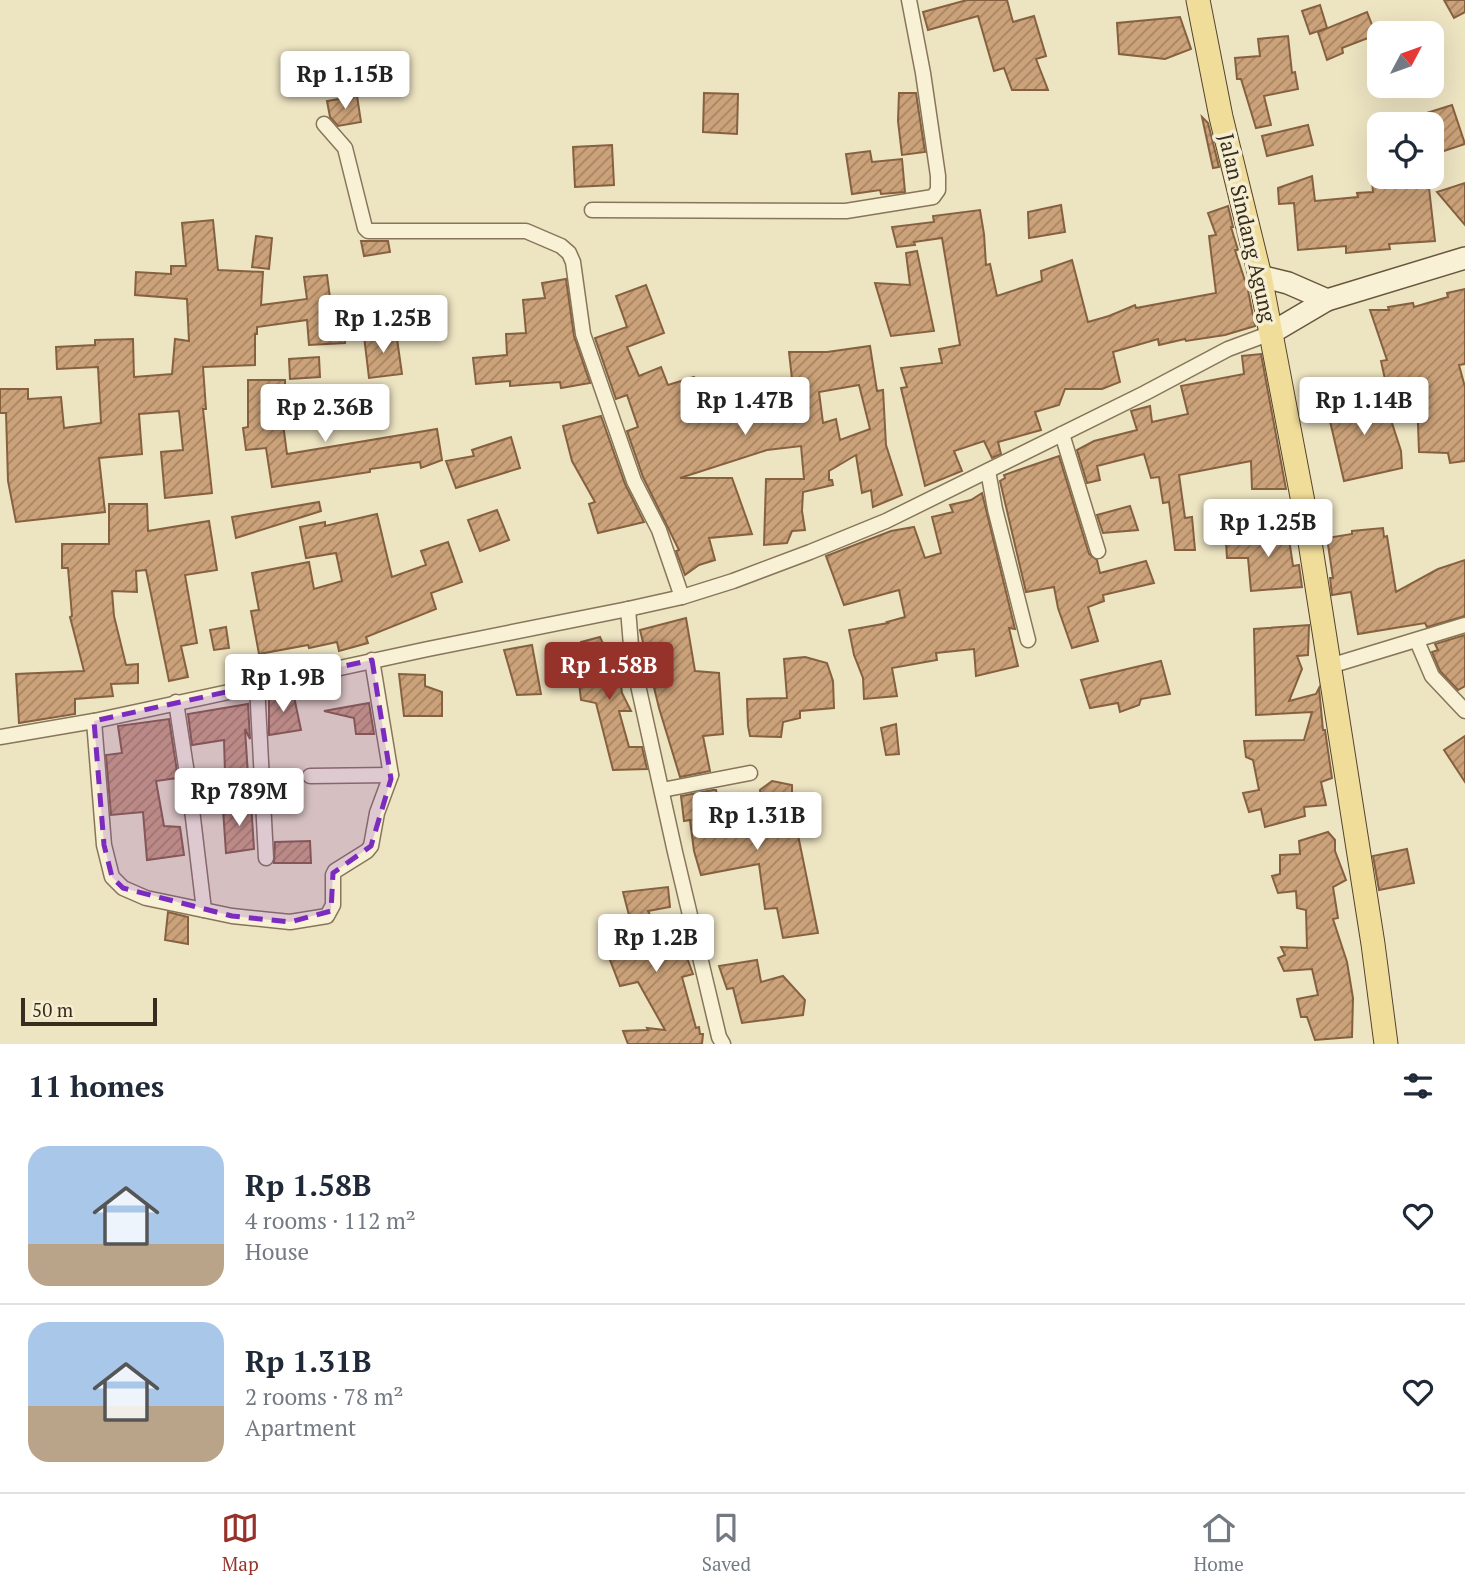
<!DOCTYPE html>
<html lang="en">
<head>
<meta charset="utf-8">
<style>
  :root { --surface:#fff; --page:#f6f6f7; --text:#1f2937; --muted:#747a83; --line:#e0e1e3; --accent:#95332b }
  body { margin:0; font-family:"PT Serif",serif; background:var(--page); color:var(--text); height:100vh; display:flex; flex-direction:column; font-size:26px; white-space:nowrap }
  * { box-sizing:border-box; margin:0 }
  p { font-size:23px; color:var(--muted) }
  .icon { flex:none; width:38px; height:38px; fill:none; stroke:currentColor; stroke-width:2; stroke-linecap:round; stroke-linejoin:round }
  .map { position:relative; height:1044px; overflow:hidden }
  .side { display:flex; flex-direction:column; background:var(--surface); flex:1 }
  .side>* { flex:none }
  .needle { width:46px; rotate:49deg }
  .controls { position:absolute; left:1367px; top:21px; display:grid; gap:14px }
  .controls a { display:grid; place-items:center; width:77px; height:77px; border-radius:14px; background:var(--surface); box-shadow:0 7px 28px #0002; font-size:35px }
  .scale { position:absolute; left:21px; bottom:18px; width:136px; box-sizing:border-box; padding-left:7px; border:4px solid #372c1e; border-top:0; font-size:19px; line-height:24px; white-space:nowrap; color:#372c1e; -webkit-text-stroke:5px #f5eed2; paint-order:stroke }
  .price { position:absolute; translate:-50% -60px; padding:0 16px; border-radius:7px; background:#fff; color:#222; font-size:23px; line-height:46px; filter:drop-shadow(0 2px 4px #0008) }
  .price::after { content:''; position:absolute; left:50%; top:42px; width:21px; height:16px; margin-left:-10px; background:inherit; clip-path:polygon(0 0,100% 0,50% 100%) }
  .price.current { background:var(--accent); color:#fff }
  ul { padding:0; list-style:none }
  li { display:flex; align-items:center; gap:21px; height:175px; padding:0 28px }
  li+li { border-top:2px solid var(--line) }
  li span { display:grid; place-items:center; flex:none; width:196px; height:140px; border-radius:21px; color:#555 }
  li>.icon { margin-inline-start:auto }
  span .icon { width:84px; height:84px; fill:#fffc; stroke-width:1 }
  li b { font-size:30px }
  h2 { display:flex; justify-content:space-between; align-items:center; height:84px; padding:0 28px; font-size:30px }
  .tab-bar { display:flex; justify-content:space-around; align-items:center; height:98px; border-top:2px solid var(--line); background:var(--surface); font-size:19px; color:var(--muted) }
  .tab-bar a { display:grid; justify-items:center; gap:4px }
  .tab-bar .current { color:var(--accent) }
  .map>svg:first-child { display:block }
</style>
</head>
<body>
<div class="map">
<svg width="1465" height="1044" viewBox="0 0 1465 1044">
  <defs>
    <pattern id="building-hatch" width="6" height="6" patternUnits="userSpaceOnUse" patternTransform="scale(1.75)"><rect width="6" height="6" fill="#cba279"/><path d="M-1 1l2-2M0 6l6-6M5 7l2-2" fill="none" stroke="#a68463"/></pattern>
  </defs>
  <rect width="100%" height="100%" fill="#ede4c2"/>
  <g fill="url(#building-hatch)" stroke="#866140" stroke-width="2" fill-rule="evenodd">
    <polygon points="967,0 1007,0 1013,22 1034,16 1046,56 1036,59 1048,90 1012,90 1004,68 994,71 978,16 928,30 923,12"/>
    <polygon points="1444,0 1465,0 1465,12 1454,18"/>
    <polygon points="1320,5 1327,28 1310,34 1302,11"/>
    <polygon points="1367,12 1376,35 1342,48 1343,53 1327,60 1318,32"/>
    <polygon points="1180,17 1191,49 1165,59 1119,54 1117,23"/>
    <polygon points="1288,36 1292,73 1295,72 1298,89 1264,96 1271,125 1256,128 1241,79 1237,79 1235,58 1260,56 1258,39"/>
    <polygon points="704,93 738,94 737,134 703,132"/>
    <polygon points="899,93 916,93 925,152 902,155 898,121"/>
    <polygon points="357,96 361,122 338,126 330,117 327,101"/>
    <polygon points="1452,105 1465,144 1441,152 1427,113"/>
    <polygon points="1202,117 1208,123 1219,167 1213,168"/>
    <polygon points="1308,125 1313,145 1267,156 1262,136"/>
    <polygon points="612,145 614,185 575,187 573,147"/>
    <polygon points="870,151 872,162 902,159 905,192 881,194 880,190 852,194 846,154"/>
    <polygon points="1312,176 1315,201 1358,197 1357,193 1373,192 1372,181 1426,177 1427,188 1429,188 1435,241 1389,244 1390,249 1346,253 1346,246 1298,250 1294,203 1279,204 1278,188"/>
    <polygon points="1465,183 1465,225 1437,192"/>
    <polygon points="1061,205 1065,232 1029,238 1028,212"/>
    <polygon points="1228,206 1233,227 1231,227 1238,250 1235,250 1248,290 1255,326 1225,335 1186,341 1185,339 1159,345 1158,339 1113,352 1120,382 1102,389 1065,389 1059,405 1035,412 1041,430 998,442 1001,454 992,458 984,441 954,451 962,471 925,486 901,388 907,387 901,368 942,363 939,349 960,345 942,238 914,242 915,245 897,247 892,227 934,222 933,216 980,210 984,234 986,265 990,264 997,296 1042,281 1041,271 1072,260 1088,322 1109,316 1135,305 1136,308 1216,293 1209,236 1216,235 1208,213"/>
    <polygon points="213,220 218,270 263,272 261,305 307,299 304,277 327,275 330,298 336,298 338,321 343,321 345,343 309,345 307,320 257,327 257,334 255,334 255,365 203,367 206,409 203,409 212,493 165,498 161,452 183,450 179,411 139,414 142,454 99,458 105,512 16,522 8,481 6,413 0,413 0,389 28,389 28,399 61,397 64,428 101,423 98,367 57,369 56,347 95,345 95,340 133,339 134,377 172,374 175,339 189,341 187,299 135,295 136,272 171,274 171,266 186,266 182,223"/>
    <polygon points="256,236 272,238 269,269 252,267"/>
    <polygon points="361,241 388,241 390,252 364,256"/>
    <polygon points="917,251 934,331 891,336 875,283 910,285 906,253"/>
    <polygon points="566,279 574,336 590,383 561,388 560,382 510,386 510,381 476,384 473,358 507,355 506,334 526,333 523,300 545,298 542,283"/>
    <path d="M646,285l18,48 -37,14 12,29 22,-9 7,18 26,-8 18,33 33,-11 -1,-7 19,2 5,28 28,-7 -7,-63h38l43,-6 7,45 6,-1 3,55 16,50 -29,12 -2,-17 -9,3 -6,-38 -27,16v9h3l1,5 -30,7 -1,19 3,19 -13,1 -5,12 -23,2 2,-66h38l-3,-33 -34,4 -87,28h52l20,56 -43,4 6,22 -16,5 -14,10 -9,-24 3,-1 -36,-73 -16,-46 11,-4 -11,-32 -11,4 -21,-61 32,-11 -11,-31zM859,385l11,44 -30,11 -4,-21 -13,4 -4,-31z"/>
    <polygon points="1465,289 1465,364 1459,365 1465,387 1465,461 1450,463 1448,453 1419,452 1417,396 1390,402 1381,361 1387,360 1370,310 1389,310 1388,307 1413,303 1414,307 1448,297 1447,293"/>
    <polygon points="396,332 402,374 369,378 364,336"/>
    <polygon points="1261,354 1286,489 1252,489 1251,461 1179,475 1185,518 1192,517 1195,550 1175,550 1169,502 1163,503 1159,477 1151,478 1144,454 1097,466 1100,480 1087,483 1077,450 1094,441 1137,430 1131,411 1150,406 1152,422 1188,414 1181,386 1244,374 1242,356"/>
    <polygon points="319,357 320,377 290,379 289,359"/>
    <polygon points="248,380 285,380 285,409 281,409 287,454 437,429 442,460 421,468 420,462 370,469 370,472 272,487 266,448 246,450 243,428 248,427"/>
    <polygon points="1382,392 1401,451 1402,468 1344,481 1326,404"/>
    <polygon points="601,416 625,484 644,522 598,533 589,504 595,502 572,461 563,426"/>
    <polygon points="511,437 520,468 456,488 446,461 474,456 472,450"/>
    <polygon points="1059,456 1089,554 1097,560 1100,573 1146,561 1154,583 1103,595 1104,601 1088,607 1098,641 1072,648 1058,608 1054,587 1026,592 1000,481 1005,478 1004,475"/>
    <polygon points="982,493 1015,629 1009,628 1018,666 976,676 974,649 936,653 937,660 892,668 897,696 864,699 863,678 854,655 849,630 888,623 887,622 905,617 899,590 844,605 826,556 891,531 914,527 925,558 941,553 932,517 953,512 950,505 971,500"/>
    <polygon points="319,502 321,511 236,538 232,517"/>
    <polygon points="109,504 147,504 148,531 209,521 217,570 185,575 197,643 181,646 188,677 169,681 146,570 136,571 137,592 112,591 114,616 126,665 138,664 138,683 111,684 113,696 75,699 75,714 19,723 16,674 84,671 70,617 72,616 68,568 62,568 62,544 109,544"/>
    <polygon points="1130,506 1138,530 1103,533 1097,515"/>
    <polygon points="497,510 509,540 480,551 468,520"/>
    <polygon points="377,514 392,577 426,565 421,551 448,542 462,582 431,593 436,609 366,637 368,643 339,651 337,642 309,648 308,645 259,654 251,611 259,610 252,573 309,562 314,589 342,581 336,553 306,558 300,527 325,522 325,526"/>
    <polygon points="1287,525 1293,566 1299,565 1302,587 1251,591 1248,558 1227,558 1226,542 1255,541 1253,529"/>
    <polygon points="1383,528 1384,537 1387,536 1396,592 1438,569 1465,560 1465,616 1427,627 1425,623 1358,634 1351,592 1332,595 1330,578 1333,578 1327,538 1352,534 1352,531"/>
    <polygon points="686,618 695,671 719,673 723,734 703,736 710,771 680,777 659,708 640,630"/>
    <polygon points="1309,625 1308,655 1297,656 1302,669 1289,701 1316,694 1319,688 1323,730 1325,730 1332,778 1321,782 1326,805 1304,807 1305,816 1265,827 1261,809 1249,812 1243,793 1259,790 1253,760 1246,757 1244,741 1304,740 1312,712 1256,715 1254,629"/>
    <polygon points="226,627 229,648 214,650 210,630"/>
    <polygon points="1465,635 1465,686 1458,690 1440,671 1432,652 1438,650 1435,644"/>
    <polygon points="600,637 604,646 621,647 623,664 618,665 622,693 631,711 619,711 629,747 642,747 647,769 613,770 596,703 581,700 579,683 587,681 581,642"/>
    <polygon points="532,645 541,694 517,695 504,650"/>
    <polygon points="805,657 827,663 833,681 834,708 800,711 800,718 783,722 781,737 750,736 748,726 747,699 787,698 784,659"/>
    <polygon points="1161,661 1170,694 1141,699 1139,705 1120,712 1118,703 1090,708 1081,680"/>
    <polygon points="399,674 425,675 425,686 442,692 442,716 404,716"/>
    <polygon points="293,692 301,730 269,735 269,697"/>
    <polygon points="369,703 374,734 356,734 354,718 324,711"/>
    <polygon points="248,704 250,739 245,729 248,775 225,773 224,740 192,745 188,714"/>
    <polygon points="169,719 178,778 156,781 164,826 180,827 184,855 147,860 143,812 111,815 106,755 122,753 118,726"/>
    <polygon points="896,724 899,754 886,755 881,728"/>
    <polygon points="1465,736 1465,782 1444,750"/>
    <polygon points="228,775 230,803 201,808 199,786 210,783 212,776"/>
    <polygon points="772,781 792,785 792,832 797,830 818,933 783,938 777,908 765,909 759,864 701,875 694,851 690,820 684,821 681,796 713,790 716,790 724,824 763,816 760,790"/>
    <polygon points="251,802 254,849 226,853 223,809"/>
    <polygon points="1328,832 1335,840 1335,851 1346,880 1333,887 1338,918 1333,919 1347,962 1353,998 1352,1037 1315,1040 1307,1017 1301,1017 1297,999 1318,995 1312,969 1284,971 1278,958 1285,955 1281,947 1307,948 1306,910 1297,908 1296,891 1278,893 1272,876 1280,874 1280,855 1300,854 1299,841"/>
    <polygon points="310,841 311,863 274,863 275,842"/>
    <polygon points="1407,849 1414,883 1379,890 1373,856"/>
    <polygon points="668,887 670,907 648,911 666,947 667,957 686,955 693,974 682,977 696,1028 699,1027 700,1034 703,1034 702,1044 628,1044 623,1031 648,1030 647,1028 665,1030 638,982 620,986 607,952 637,946 623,892"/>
    <polygon points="168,912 188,917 188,944 165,940"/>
    <polygon points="757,960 761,982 783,976 805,1000 803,1015 742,1023 733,988 727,989 719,966"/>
  </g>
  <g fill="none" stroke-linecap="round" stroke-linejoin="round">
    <defs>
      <g id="minor">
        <polyline points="324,124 345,148 365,228 368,231 526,231 561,246 569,253 573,262 583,334 634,481 659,530 682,597"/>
        <polyline points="592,210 846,211 933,197 938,190 938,176 923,73 909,0"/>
        <polyline points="1062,434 1098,551"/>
        <polyline points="988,471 995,509 1028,640"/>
        <polyline points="628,609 632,658 675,852 719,1037 723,1044"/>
        <polyline points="1417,641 1432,676 1465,711"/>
        <polyline points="1330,666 1465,625"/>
        <polyline points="257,685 266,858"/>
        <polyline points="176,702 190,793 204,910"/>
        <polyline points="94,721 104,845 112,877 123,888 146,898 232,916 290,922 327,916 333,905 333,875 335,871 367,851 371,846 377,813 391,775 372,660"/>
        <polyline points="0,737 94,721 428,649 628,609 682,597 733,581 810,552 886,521 1145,393 1228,349 1271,333"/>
        <polyline points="310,776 391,775"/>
        <polyline points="662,790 750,773"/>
      </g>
      <g id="secondary">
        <polyline points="1260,276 1288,283 1327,300"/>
        <polyline points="1271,333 1327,300 1465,258"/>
      </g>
      <polyline id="primary" points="1198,0 1221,117 1260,276 1307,523 1373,944 1386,1044"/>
    </defs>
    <use href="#minor" stroke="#87765a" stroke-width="17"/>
    <use href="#secondary" stroke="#69573d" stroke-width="24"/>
    <use href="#primary" stroke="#55432e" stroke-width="25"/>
    <use href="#minor" stroke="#f8f1d5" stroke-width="14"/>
    <use href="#secondary" stroke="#f8f1d5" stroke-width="21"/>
    <use href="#primary" stroke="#f0dd9a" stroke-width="23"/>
  </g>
  <path fill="#7b2cbf" fill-opacity="0.2" stroke="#7b2cbf" stroke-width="5" stroke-dasharray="14 9" stroke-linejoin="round" d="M372,660l19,119 -20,67 -38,27 -2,38 -41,11 -58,-6 -109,-28 -11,-11 -8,-32 -10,-124z"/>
  <g text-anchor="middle" stroke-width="7" stroke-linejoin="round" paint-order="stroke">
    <g font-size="21" fill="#372c1e" stroke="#f5eed2">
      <text transform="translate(1247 228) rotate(77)" y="7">Jalan Sindang Agung</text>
    </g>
  </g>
</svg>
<div class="controls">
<a><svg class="needle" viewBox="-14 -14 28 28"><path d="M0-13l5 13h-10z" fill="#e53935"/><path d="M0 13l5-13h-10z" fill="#747a83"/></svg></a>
<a><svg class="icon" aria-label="locate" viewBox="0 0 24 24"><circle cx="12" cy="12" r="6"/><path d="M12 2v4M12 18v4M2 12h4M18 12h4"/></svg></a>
</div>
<div class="scale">50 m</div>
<b class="price" style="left:345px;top:111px">Rp 1.15B</b>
<b class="price" style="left:383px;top:355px">Rp 1.25B</b>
<b class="price" style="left:745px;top:437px">Rp 1.47B</b>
<b class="price" style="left:1364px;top:437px">Rp 1.14B</b>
<b class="price" style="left:325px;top:444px">Rp 2.36B</b>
<b class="price" style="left:1268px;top:559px">Rp 1.25B</b>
<b class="price current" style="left:609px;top:702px">Rp 1.58B</b>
<b class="price" style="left:283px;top:714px">Rp 1.9B</b>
<b class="price" style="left:239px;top:828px">Rp 789M</b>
<b class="price" style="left:757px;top:852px">Rp 1.31B</b>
<b class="price" style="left:656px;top:974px">Rp 1.2B</b>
</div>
<section class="side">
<h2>11 homes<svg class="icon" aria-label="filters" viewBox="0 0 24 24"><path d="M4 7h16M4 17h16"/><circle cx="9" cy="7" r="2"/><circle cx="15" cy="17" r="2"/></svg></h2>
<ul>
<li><span style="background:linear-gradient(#a9c7e8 70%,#b9a48a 0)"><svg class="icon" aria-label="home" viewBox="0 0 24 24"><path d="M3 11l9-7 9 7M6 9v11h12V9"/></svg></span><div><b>Rp 1.58B</b><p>4 rooms · 112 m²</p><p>House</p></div><svg class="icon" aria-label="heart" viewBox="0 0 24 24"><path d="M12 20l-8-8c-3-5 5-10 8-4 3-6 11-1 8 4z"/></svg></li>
<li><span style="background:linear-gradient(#a9c7e8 60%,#b9a48a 0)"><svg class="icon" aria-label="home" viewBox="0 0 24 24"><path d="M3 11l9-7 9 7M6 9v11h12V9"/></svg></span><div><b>Rp 1.31B</b><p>2 rooms · 78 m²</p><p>Apartment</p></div><svg class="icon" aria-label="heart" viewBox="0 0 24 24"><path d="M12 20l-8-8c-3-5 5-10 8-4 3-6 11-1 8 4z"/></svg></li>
</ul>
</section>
<nav class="tab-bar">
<a class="current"><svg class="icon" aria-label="map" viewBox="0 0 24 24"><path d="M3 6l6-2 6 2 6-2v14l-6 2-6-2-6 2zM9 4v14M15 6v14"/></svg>Map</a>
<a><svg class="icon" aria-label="saved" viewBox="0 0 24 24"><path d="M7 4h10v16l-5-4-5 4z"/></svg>Saved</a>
<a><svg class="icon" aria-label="home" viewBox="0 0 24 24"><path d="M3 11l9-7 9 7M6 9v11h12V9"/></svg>Home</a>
</nav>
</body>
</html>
